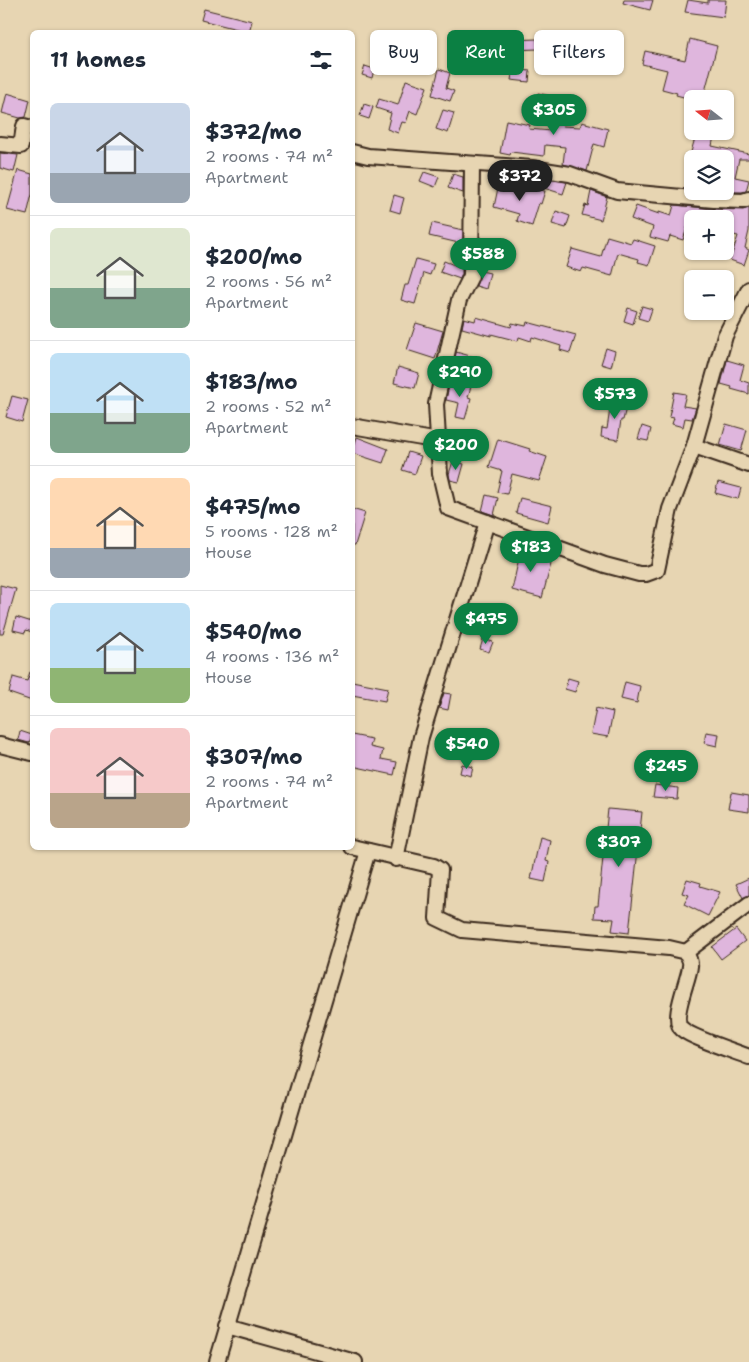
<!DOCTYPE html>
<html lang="en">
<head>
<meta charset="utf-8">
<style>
  :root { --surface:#fff; --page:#f2f2f3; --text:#1f2937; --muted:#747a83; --line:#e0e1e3; --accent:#0b8043 }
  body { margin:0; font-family:"Shantell Sans",sans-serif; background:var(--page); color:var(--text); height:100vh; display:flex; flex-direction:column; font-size:19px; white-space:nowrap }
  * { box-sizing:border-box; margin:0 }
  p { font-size:16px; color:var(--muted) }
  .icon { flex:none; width:28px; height:28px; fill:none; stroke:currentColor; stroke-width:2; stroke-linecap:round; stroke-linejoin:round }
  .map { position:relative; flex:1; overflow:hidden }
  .sheet { position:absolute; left:30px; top:30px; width:325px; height:820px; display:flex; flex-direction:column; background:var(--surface); border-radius:8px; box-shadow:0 1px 4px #0004 }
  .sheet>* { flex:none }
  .top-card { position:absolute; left:370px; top:30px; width:304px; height:45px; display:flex; gap:10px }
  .needle { width:32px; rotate:287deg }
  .tools { position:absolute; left:684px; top:90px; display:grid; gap:10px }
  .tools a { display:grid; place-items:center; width:50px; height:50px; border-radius:8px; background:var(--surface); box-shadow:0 1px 4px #0004; font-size:25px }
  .price { position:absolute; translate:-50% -42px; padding:0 11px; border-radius:18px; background:var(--accent); color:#fff; font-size:16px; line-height:32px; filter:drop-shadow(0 1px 2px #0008) }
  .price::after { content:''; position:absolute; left:50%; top:30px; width:15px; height:11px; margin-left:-8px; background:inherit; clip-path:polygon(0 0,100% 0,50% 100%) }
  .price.on { background:#222; color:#fff }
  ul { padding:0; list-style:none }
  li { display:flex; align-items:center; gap:15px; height:125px; padding:0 20px }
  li+li { border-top:1px solid var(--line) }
  li span { display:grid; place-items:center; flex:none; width:140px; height:100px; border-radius:8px; color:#555 }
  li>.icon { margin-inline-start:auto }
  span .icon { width:60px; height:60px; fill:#fffc; stroke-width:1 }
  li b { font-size:21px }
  h2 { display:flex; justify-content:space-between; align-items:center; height:60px; padding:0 20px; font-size:21px }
  .pill { padding:0 18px; border-radius:8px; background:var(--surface); box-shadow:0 1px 4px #0004; font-size:18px; line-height:45px }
  .pill.on { background:var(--accent); color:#fff }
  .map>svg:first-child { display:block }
</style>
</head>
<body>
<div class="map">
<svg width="749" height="1362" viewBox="0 0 749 1362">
  <rect width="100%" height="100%" fill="#e7d5b2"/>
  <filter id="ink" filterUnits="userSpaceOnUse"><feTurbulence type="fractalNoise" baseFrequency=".02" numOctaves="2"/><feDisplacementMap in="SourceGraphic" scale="10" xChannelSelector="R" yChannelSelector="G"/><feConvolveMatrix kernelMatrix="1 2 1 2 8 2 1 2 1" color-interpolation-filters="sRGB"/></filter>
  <g filter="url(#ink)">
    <g fill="#dfb6dd" stroke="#3b2a1e">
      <polygon points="624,0 653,0 650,10 623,3"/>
      <polygon points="688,0 708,3 708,0 726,0 724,17 685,12"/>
      <polygon points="204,9 252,21 249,32 201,20"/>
      <polygon points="404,33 416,37 416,39 431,44 424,67 392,57 397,44 400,45"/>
      <polygon points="537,39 538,49 511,50 511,40"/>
      <polygon points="690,39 717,46 703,99 691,99 676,95 677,93 662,89 667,70 642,64 645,51 685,60"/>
      <polygon points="365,66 374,69 372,78 362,75"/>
      <polygon points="439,69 450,73 446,88 454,91 450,101 432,95"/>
      <polygon points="513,69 530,71 529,82 511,80"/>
      <polygon points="406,80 427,87 417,114 410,111 406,123 402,122 398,133 387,129 391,113 376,108 379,99 398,105"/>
      <polygon points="7,93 30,100 26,117 20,118 2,113"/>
      <polygon points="538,93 566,100 562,121 564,121 563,126 580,127 582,122 608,129 604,147 594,144 587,171 563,164 565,147 545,145 544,156 511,152 510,155 500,153 506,120 530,125 529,129 551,131 554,110 535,105"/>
      <polygon points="364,104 373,107 369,119 360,116"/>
      <polygon points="443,110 454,113 448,133 436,129"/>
      <polygon points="697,131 715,131 712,146 749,154 749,159 739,159 735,177 749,180 746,191 742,192 725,192 725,159 689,159"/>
      <polygon points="0,153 18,155 14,172 0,168"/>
      <polygon points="18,170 32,174 32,194 27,215 7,210"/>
      <polygon points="424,172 439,177 435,187 420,181"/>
      <polygon points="453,174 463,177 463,193 448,188"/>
      <polygon points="547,179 567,182 563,194 544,188"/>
      <polygon points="499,183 526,191 527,187 545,191 541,204 539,203 532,226 517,221 519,214 494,207"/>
      <polygon points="591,191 607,197 601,220 582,215 585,205 588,206"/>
      <polygon points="394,195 404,198 400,213 390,210"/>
      <polygon points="674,205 714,209 743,210 749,208 749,231 745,248 749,250 744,265 730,260 738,236 725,233 725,219 690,219 683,240 670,236 668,242 650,237 653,227 631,219 636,206 659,214 659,212 671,216"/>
      <polygon points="556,211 570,216 566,228 552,224"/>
      <polygon points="432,223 463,230 463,244 429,236"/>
      <polygon points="607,236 631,243 633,239 655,246 649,265 638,262 639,259 618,253 612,276 583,268 581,272 566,267 572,249 601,257"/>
      <polygon points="416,259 434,264 430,275 424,273 415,304 401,300 405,285 408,285"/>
      <polygon points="444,261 462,268 462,274 460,279 440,272"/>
      <polygon points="481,271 490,273 486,289 476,286"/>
      <polygon points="642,306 652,309 648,321 638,318"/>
      <polygon points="628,308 637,311 633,324 624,321"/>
      <polygon points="476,317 511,327 512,323 526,326 527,322 576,335 570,353 560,350 561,346 532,337 531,341 519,337 518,341 491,334 491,336 462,328 464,318 475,321"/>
      <polygon points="416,323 443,331 435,359 407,350"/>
      <polygon points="606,348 615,351 611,367 601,364"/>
      <polygon points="456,352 481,359 478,372 454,365"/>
      <polygon points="727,360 744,365 740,380 749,383 749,394 731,389 732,387 721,384"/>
      <polygon points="398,367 419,373 415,388 394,383"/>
      <polygon points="450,381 471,386 468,397 471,398 465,419 456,417 459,403 446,400"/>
      <polygon points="674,392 686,394 683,406 696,408 692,419 685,418 683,427 672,424 674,418 669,417"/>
      <polygon points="12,396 28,400 22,422 6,417"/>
      <polygon points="618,396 628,399 623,420 621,420 618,440 601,437 602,428 607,429 610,409 614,410"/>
      <polygon points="726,424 747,430 741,451 720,445"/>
      <polygon points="642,426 651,429 648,441 638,439"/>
      <polygon points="357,437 388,449 383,463 352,453"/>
      <polygon points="498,439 530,449 529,451 547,457 539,481 512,474 507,494 497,492 502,471 489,467"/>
      <polygon points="408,452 421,456 415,474 402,470"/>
      <polygon points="453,461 464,464 459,482 450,480 449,474"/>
      <polygon points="718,482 741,488 738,499 715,493"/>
      <polygon points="486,495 498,498 494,515 482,511"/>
      <polygon points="520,498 552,506 548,522 516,513"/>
      <polygon points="352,509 365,513 355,545 352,545"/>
      <polygon points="522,544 538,550 536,560 551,564 542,598 512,590"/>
      <polygon points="0,585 16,589 3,634 0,634"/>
      <polygon points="16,617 32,622 32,632 26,630 25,633 13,630"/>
      <polygon points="483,639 493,642 489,652 480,649"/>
      <polygon points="30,672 32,672 32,701 9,693 13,677 27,681"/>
      <polygon points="568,678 578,681 575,692 565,689"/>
      <polygon points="352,681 388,688 385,701 352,695"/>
      <polygon points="625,682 640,686 637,703 621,699"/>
      <polygon points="444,693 451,694 448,710 439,708"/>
      <polygon points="596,708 613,712 608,737 591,734"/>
      <polygon points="20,731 32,735 29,743 18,740"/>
      <polygon points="706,732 719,734 717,746 704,743"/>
      <polygon points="352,735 372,739 370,747 383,750 381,759 397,762 394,775 352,766"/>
      <polygon points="462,764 473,767 471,776 460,773"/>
      <polygon points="655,785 678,788 677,799 653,797"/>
      <polygon points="731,792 749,795 749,812 728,809"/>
      <polygon points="608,809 642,812 629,933 612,931 614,919 594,918 595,906 598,906"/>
      <polygon points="540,837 550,840 546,861 549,862 545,882 531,879"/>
      <polygon points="749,878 749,895 743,898 736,884"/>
      <polygon points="687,879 701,883 700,886 720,892 708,916 684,904 689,895 682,893"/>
      <polygon points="736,929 745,941 721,959 712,947"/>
    </g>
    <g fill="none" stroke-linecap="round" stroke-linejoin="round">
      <defs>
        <g id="street">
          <polyline points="0,144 21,146 24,126 32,128"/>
          <polyline points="352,152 368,156 532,168 570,174 617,191 714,200 743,201 749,199"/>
          <polyline points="472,164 471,276 459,300 436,404 440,474 448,508 605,565 639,574 646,574 657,570 670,509 694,446"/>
          <polyline points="749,289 725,336 694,446 749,465"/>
          <polyline points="352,426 439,441"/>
          <polyline points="0,745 32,753"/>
          <path d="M352,847l82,19 6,4 -3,48 25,12 207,18 17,4c2,4 5,10 4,14 -1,14 -20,53 -8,63 10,9 52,22 67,28"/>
          <polyline points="396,859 421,737 487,522"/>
          <polyline points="686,952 749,904"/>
          <polyline points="227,1326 355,1362"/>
          <polyline points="217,1362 368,851"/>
        </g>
      </defs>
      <use href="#street" stroke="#3b2a1e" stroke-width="18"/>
      <use href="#street" stroke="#e7d5b2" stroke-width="14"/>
    </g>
  </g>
</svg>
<div class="tools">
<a><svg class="needle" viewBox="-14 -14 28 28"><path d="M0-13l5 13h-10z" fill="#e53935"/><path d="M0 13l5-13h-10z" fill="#747a83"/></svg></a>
<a><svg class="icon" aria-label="layers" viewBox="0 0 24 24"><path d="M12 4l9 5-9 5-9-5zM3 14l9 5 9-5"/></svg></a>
<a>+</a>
<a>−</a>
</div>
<b class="price" style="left:554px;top:136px">$305</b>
<b class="price on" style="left:520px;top:202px">$372</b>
<b class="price" style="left:483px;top:280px">$588</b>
<b class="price" style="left:460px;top:398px">$290</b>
<b class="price" style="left:615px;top:420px">$573</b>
<b class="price" style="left:456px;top:471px">$200</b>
<b class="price" style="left:531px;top:573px">$183</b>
<b class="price" style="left:486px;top:645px">$475</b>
<b class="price" style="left:467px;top:770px">$540</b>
<b class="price" style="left:666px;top:792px">$245</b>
<b class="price" style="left:619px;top:868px">$307</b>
<div class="top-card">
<a class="pill">Buy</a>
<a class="pill on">Rent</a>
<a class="pill">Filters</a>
</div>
<section class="sheet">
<h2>11 homes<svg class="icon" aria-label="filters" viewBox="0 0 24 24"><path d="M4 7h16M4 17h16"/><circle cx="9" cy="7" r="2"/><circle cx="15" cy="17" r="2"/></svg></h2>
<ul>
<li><span style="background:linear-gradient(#c9d6e8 70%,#9aa5b1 0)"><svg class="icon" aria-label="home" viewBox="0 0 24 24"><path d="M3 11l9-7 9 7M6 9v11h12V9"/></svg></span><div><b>$372/mo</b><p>2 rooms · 74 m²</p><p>Apartment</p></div></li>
<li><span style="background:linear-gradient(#dfe7d0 60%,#7fa58c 0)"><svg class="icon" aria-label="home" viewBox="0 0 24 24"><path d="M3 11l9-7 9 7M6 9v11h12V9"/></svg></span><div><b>$200/mo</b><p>2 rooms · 56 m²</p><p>Apartment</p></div></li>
<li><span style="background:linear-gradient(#bfe0f5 60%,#7fa58c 0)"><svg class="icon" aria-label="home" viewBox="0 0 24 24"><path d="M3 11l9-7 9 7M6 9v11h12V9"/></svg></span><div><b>$183/mo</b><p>2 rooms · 52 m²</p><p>Apartment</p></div></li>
<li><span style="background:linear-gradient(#ffd9b3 70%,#9aa5b1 0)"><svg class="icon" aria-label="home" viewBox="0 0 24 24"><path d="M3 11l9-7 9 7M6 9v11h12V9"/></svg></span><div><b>$475/mo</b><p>5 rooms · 128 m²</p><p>House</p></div></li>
<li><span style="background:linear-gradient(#bfe0f5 65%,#8fb573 0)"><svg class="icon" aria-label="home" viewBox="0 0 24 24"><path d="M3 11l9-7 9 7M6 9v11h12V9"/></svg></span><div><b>$540/mo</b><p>4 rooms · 136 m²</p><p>House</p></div></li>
<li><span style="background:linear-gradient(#f6c9c9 65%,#b9a48a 0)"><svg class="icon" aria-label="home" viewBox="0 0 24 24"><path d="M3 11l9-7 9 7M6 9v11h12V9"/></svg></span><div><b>$307/mo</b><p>2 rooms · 74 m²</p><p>Apartment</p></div></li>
</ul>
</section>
</div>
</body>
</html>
